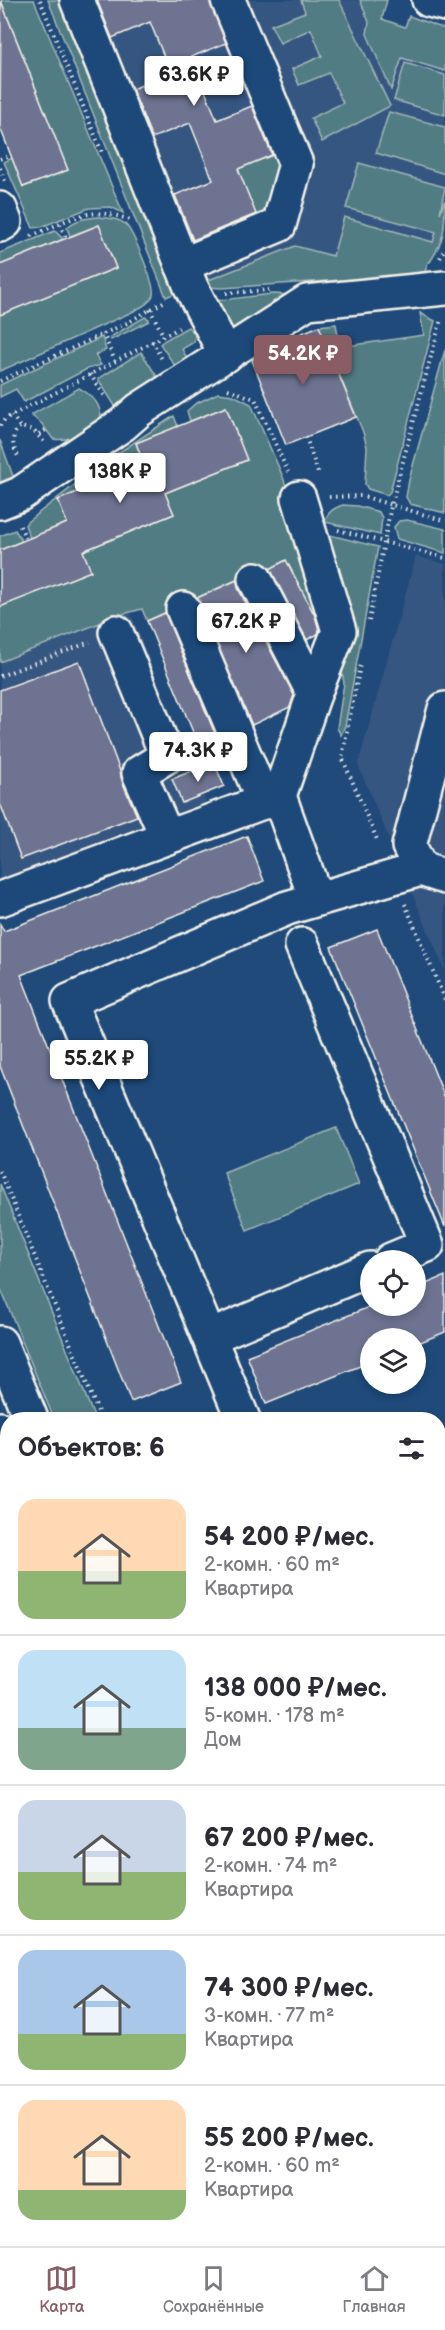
<!DOCTYPE html>
<html lang="ru">
<head>
<meta charset="utf-8">
<style>
  :root { --surface:#fff; --page:#f7f7f7; --text:#2b2b33; --muted:#7c7c81; --line:#e1e1e2; --accent:#8a5d65 }
  body { margin:0; font-family:"Balsamiq Sans",sans-serif; background:var(--page); color:var(--text); height:100vh; display:flex; flex-direction:column; font-size:22px; white-space:nowrap }
  * { box-sizing:border-box; margin:0 }
  p { font-size:20px; color:var(--muted) }
  .icon { flex:none; width:33px; height:33px; fill:none; stroke:currentColor; stroke-width:2; stroke-linecap:round; stroke-linejoin:round }
  .map { position:relative; flex:1; overflow:hidden }
  .side { position:absolute; left:0px; top:1412px; width:446px; height:836px; display:flex; flex-direction:column; background:var(--surface); border-radius:24px 24px 0 0; box-shadow:0 3px 9px #0003 }
  .side>* { flex:none }
  .buttons { position:absolute; left:360px; top:1250px; display:grid; gap:12px }
  .buttons a { display:grid; place-items:center; width:66px; height:66px; border-radius:50%; background:var(--surface); box-shadow:0 3px 9px #0003; font-size:30px }
  .price { position:absolute; translate:-50% -51px; padding:0 14px; border-radius:6px; background:#fff; color:#222; font-size:20px; line-height:39px; filter:drop-shadow(0 2px 3px #0008) }
  .price::after { content:''; position:absolute; left:50%; top:36px; width:18px; height:14px; margin-left:-9px; background:inherit; clip-path:polygon(0 0,100% 0,50% 100%) }
  .price.active { background:var(--accent); color:#fff }
  ul { padding:0; list-style:none }
  li { display:flex; align-items:center; gap:18px; height:150px; padding:0 18px }
  li+li { border-top:2px solid var(--line) }
  li span { display:grid; place-items:center; flex:none; width:168px; height:120px; border-radius:18px; color:#555 }
  li>.icon { margin-inline-start:auto }
  span .icon { width:72px; height:72px; fill:#fffc; stroke-width:1 }
  li b { font-size:26px }
  h2 { display:flex; justify-content:space-between; align-items:center; height:72px; padding:0 18px; font-size:26px }
  .tabs { display:flex; justify-content:space-around; align-items:center; height:84px; border-top:2px solid var(--line); background:var(--surface); font-size:16px; color:var(--muted) }
  .tabs a { display:grid; justify-items:center; gap:3px }
  .tabs .active { color:var(--accent) }
  .map>svg:first-child { display:block }
</style>
</head>
<body>
<div class="map">
<svg width="445" height="2246" viewBox="0 0 445 2246">
  <rect width="100%" height="100%" fill="#1f4a7a"/>
  <filter id="ink" filterUnits="userSpaceOnUse"><feTurbulence type="fractalNoise" baseFrequency=".0167" numOctaves="2"/><feDisplacementMap in="SourceGraphic" scale="12" xChannelSelector="R" yChannelSelector="G"/><feConvolveMatrix kernelMatrix="1 2 1 2 8 2 1 2 1" color-interpolation-filters="sRGB"/></filter>
  <g filter="url(#ink)">
    <g fill="#365681">
      <polygon points="48,0 360,0 369,22 445,47 445,200 428,261 388,271 295,246 166,297"/>
      <polygon points="416,556 445,564 445,971 358,765"/>
      <polygon points="124,596 206,802 0,883 0,644"/>
      <polygon points="7,1766 8,1952 0,1955 0,1790"/>
      <polygon points="445,2061 445,2246 438,2240 438,2063"/>
    </g>
    <g fill="#517c83" stroke="#a2b6b6" stroke-width="1.5">
      <polygon points="1,0 34,0 123,213 111,207 89,208 41,227 33,228 4,162 12,158 24,187 68,170"/>
      <polygon points="48,0 66,0 185,289 166,297"/>
      <polygon points="301,0 339,0 390,106 322,142 311,118 343,103 329,73 299,85 292,69 322,56 311,29 280,43 271,25 305,12"/>
      <polygon points="360,0 387,0 382,19 405,27 409,16 445,29 445,71 402,58 391,90 367,34 369,22"/>
      <polygon points="405,63 445,75 445,115 394,100"/>
      <polygon points="389,112 445,127 445,174 376,153"/>
      <polygon points="284,151 276,208 256,216 238,169"/>
      <path d="M359,163l86,24 -5,26 5,-13c0,28 0,39 -15,62h-2l-3,10 -53,6 -150,10 -16,-1 -5,-4 94,-37 38,10 11,-39 89,25 3,-10 -90,-24z"/>
      <path d="M99,217c9,1 21,2 27,8 7,7 30,61 27,70 -3,9 -14,13 -21,17l-132,59v-56l116,-47 -17,-43 -29,11 -3,-8c8,-9 21,-10 32,-11z"/>
      <polygon points="55,231 63,239 0,265 0,253"/>
      <polygon points="272,294 294,295 230,335 214,301"/>
      <polygon points="420,313 435,321 390,492 387,495 368,489 365,484 367,447 363,432 319,326 336,324 340,347 424,335"/>
      <polygon points="145,317 149,319 149,321 111,340 110,337"/>
      <polygon points="188,327 195,334 194,342 182,349 191,366 180,373 160,344 165,340"/>
      <polygon points="102,337 106,350 95,355 101,365 87,369 24,402 16,389 0,397 0,385"/>
      <polygon points="445,350 445,513 410,504 406,497 409,480"/>
      <polygon points="141,352 160,381 117,409 98,379"/>
      <path d="M79,388c14,8 23,17 22,33 -15,11 -30,21 -48,18l-11,-15 -11,-9z"/>
      <polygon points="218,393 233,395 251,404 283,477 323,599 313,612 286,560 264,572 242,577 147,621 142,609 123,614 0,662 0,607 90,571 83,551 174,514 165,493 247,460 226,407 190,421 187,411 195,404"/>
      <polygon points="174,416 178,427 136,443 144,465 110,479 107,464 109,459"/>
      <polygon points="0,440 14,479 0,484"/>
      <polygon points="95,469 100,482 58,500 67,523 30,538 25,525 27,522"/>
      <path d="M343,505l14,1 22,6 3,6 -2,17 -55,-13c2,-10 9,-14 18,-17z"/>
      <polygon points="407,520 445,529 445,553 397,539 394,527 399,521"/>
      <polygon points="15,530 22,541 0,550 0,536"/>
      <polygon points="326,534 378,547 345,726 341,735 337,728 344,683 340,661"/>
      <polygon points="336,1128 359,1184 247,1230 224,1173"/>
      <polygon points="0,1184 95,1419 54,1419 0,1287"/>
      <polygon points="445,1690 445,1887 438,1890 438,1693"/>
      <polygon points="0,2033 7,2052 7,2073 0,2076"/>
      <polygon points="438,2146 445,2163 445,2246 269,2246 267,2240 438,2240"/>
    </g>
    <g fill="#6d7391" stroke="#f4f1e8" stroke-width="1.5">
      <polygon points="97,0 210,0 226,43 191,57 217,120 252,106 272,155 238,169 256,214 193,240 175,195 213,180 190,123 152,138 132,89 171,74 150,22 112,38"/>
      <polygon points="1,1 68,170 23,187 0,127"/>
      <polygon points="99,225 116,268 0,315 0,265"/>
      <polygon points="319,326 356,417 286,445 252,360 278,343"/>
      <polygon points="226,407 247,460 165,493 174,514 83,551 91,571 0,607 0,550 67,523 58,500 144,465 136,443"/>
      <polygon points="286,560 315,616 319,630 318,634 307,640 270,569"/>
      <polygon points="237,580 238,588 294,695 290,707 252,725 197,598"/>
      <polygon points="165,613 223,753 205,761 147,621"/>
      <polygon points="79,661 120,771 122,781 137,816 21,859 0,803 0,690"/>
      <polygon points="214,762 224,786 182,803 172,779"/>
      <polygon points="247,836 264,881 21,975 181,1382 131,1402 0,1066 0,924 4,931"/>
      <polygon points="377,929 445,1098 445,1227 331,947"/>
      <polygon points="445,1276 445,1332 416,1344 416,1338 370,1338 370,1362 266,1404 247,1356 374,1305 416,1305 416,1288"/>
    </g>
    <g fill="none" stroke-linecap="round" stroke-linejoin="round">
      <defs>
        <g id="minor">
          <polyline points="77,0 191,287 226,355"/>
          <polyline points="429,0 445,4"/>
          <polyline points="0,209 5,222 0,225"/>
          <polyline points="182,265 279,225 296,164 228,0"/>
          <polyline points="0,502 20,494 123,424 139,410 307,302 445,288"/>
          <polyline points="255,579 314,694"/>
          <polyline points="183,609 264,802"/>
          <polyline points="116,632 167,756 139,773 167,837"/>
          <polyline points="279,796 314,694 339,631 299,498"/>
          <polyline points="421,869 409,846 445,709"/>
          <polyline points="0,899 279,796 316,899"/>
          <polyline points="302,945 427,1245 391,1260"/>
          <polyline points="210,1337 370,1269"/>
          <polyline points="0,1343 31,1419"/>
          <polyline points="243,1419 69,1001 287,908 421,869 445,877"/>
          <polyline points="0,1429 8,1448"/>
          <polyline points="438,1537 445,1534"/>
          <polyline points="0,1790 8,1766"/>
          <polyline points="0,1955 8,1952"/>
          <polyline points="253,2240 255,2246"/>
          <polyline points="386,2240 389,2246"/>
        </g>
        <g id="major">
          <polyline points="438,1942 445,1940"/>
          <polyline points="438,2002 445,1999"/>
          <polyline points="0,2128 8,2125"/>
          <polyline points="0,2179 8,2176"/>
        </g>
      </defs>
      <use href="#minor" stroke="#f4f1e8" stroke-width="38"/>
      <use href="#major" stroke="#f4f1e8" stroke-width="38"/>
      <g stroke="#f4f1e8" stroke-width="4" stroke-dasharray="1.5 4.5" stroke-linecap="butt">
        <polyline points="40,0 103,155"/>
        <polyline points="0,159 11,154"/>
        <polyline points="0,168 5,181"/>
        <polyline points="60,224 66,238"/>
        <path d="M31,236c40,-16 56,-32 99,-16"/>
        <polyline points="440,258 445,248"/>
        <polyline points="226,293 269,290"/>
        <polyline points="150,309 163,335"/>
        <polyline points="103,333 115,361"/>
        <polyline points="152,341 163,361"/>
        <polyline points="90,374 106,398"/>
        <polyline points="0,381 127,323 165,301"/>
        <polyline points="228,389 255,399 288,472"/>
        <polyline points="12,415 20,427 33,430 44,442"/>
        <polyline points="0,426 5,419 179,328"/>
        <path d="M20,427c-11,9 -7,22 0,32"/>
        <polyline points="39,434 46,430"/>
        <polyline points="306,437 318,473"/>
        <polyline points="329,497 362,496 445,521"/>
        <polyline points="20,526 26,539"/>
        <polyline points="338,530 445,558"/>
        <polyline points="369,621 391,506 441,319"/>
        <polyline points="360,666 342,757 378,842"/>
        <polyline points="0,676 90,642"/>
        <polyline points="405,904 445,1000"/>
        <polyline points="0,1171 101,1419"/>
        <polyline points="0,1586 8,1606"/>
        <polyline points="438,1685 445,1682"/>
        <polyline points="438,1740 445,1737"/>
        <polyline points="438,1805 445,1802"/>
        <polyline points="0,2014 8,2011"/>
        <polyline points="438,2076 445,2073"/>
        <polyline points="0,2091 8,2090"/>
        <polyline points="438,2133 445,2150"/>
        <polyline points="196,2240 197,2246"/>
        <polyline points="215,2240 226,2243"/>
        <polyline points="89,2246 105,2240"/>
      </g>
      <use href="#minor" stroke="#1f4a7a" stroke-width="33"/>
      <use href="#major" stroke="#1f4a7a" stroke-width="33"/>
    </g>
  </g>
</svg>
<div class="buttons">
<a><svg class="icon" aria-label="locate" viewBox="0 0 24 24"><circle cx="12" cy="12" r="6"/><path d="M12 2v4M12 18v4M2 12h4M18 12h4"/></svg></a>
<a><svg class="icon" aria-label="layers" viewBox="0 0 24 24"><path d="M12 4l9 5-9 5-9-5zM3 14l9 5 9-5"/></svg></a>
</div>
<b class="price" style="left:194px;top:107px">63.6K ₽</b>
<b class="price active" style="left:303px;top:386px">54.2K ₽</b>
<b class="price" style="left:120px;top:504px">138K ₽</b>
<b class="price" style="left:246px;top:654px">67.2K ₽</b>
<b class="price" style="left:198px;top:783px">74.3K ₽</b>
<b class="price" style="left:99px;top:1091px">55.2K ₽</b>
<section class="side">
<h2>Объектов: 6<svg class="icon" aria-label="filters" viewBox="0 0 24 24"><path d="M4 7h16M4 17h16"/><circle cx="9" cy="7" r="2"/><circle cx="15" cy="17" r="2"/></svg></h2>
<ul>
<li><span style="background:linear-gradient(#ffd9b3 60%,#8fb573 0)"><svg class="icon" aria-label="home" viewBox="0 0 24 24"><path d="M3 11l9-7 9 7M6 9v11h12V9"/></svg></span><div><b>54 200 ₽/мес.</b><p>2-комн. · 60 m²</p><p>Квартира</p></div></li>
<li><span style="background:linear-gradient(#bfe0f5 65%,#7fa58c 0)"><svg class="icon" aria-label="home" viewBox="0 0 24 24"><path d="M3 11l9-7 9 7M6 9v11h12V9"/></svg></span><div><b>138 000 ₽/мес.</b><p>5-комн. · 178 m²</p><p>Дом</p></div></li>
<li><span style="background:linear-gradient(#c9d6e8 60%,#8fb573 0)"><svg class="icon" aria-label="home" viewBox="0 0 24 24"><path d="M3 11l9-7 9 7M6 9v11h12V9"/></svg></span><div><b>67 200 ₽/мес.</b><p>2-комн. · 74 m²</p><p>Квартира</p></div></li>
<li><span style="background:linear-gradient(#a9c7e8 70%,#8fb573 0)"><svg class="icon" aria-label="home" viewBox="0 0 24 24"><path d="M3 11l9-7 9 7M6 9v11h12V9"/></svg></span><div><b>74 300 ₽/мес.</b><p>3-комн. · 77 m²</p><p>Квартира</p></div></li>
<li><span style="background:linear-gradient(#ffd9b3 75%,#8fb573 0)"><svg class="icon" aria-label="home" viewBox="0 0 24 24"><path d="M3 11l9-7 9 7M6 9v11h12V9"/></svg></span><div><b>55 200 ₽/мес.</b><p>2-комн. · 60 m²</p><p>Квартира</p></div></li>
</ul>
</section>
</div>
<nav class="tabs">
<a class="active"><svg class="icon" aria-label="map" viewBox="0 0 24 24"><path d="M3 6l6-2 6 2 6-2v14l-6 2-6-2-6 2zM9 4v14M15 6v14"/></svg>Карта</a>
<a><svg class="icon" aria-label="saved" viewBox="0 0 24 24"><path d="M7 4h10v16l-5-4-5 4z"/></svg>Сохранённые</a>
<a><svg class="icon" aria-label="home" viewBox="0 0 24 24"><path d="M3 11l9-7 9 7M6 9v11h12V9"/></svg>Главная</a>
</nav>
</body>
</html>
